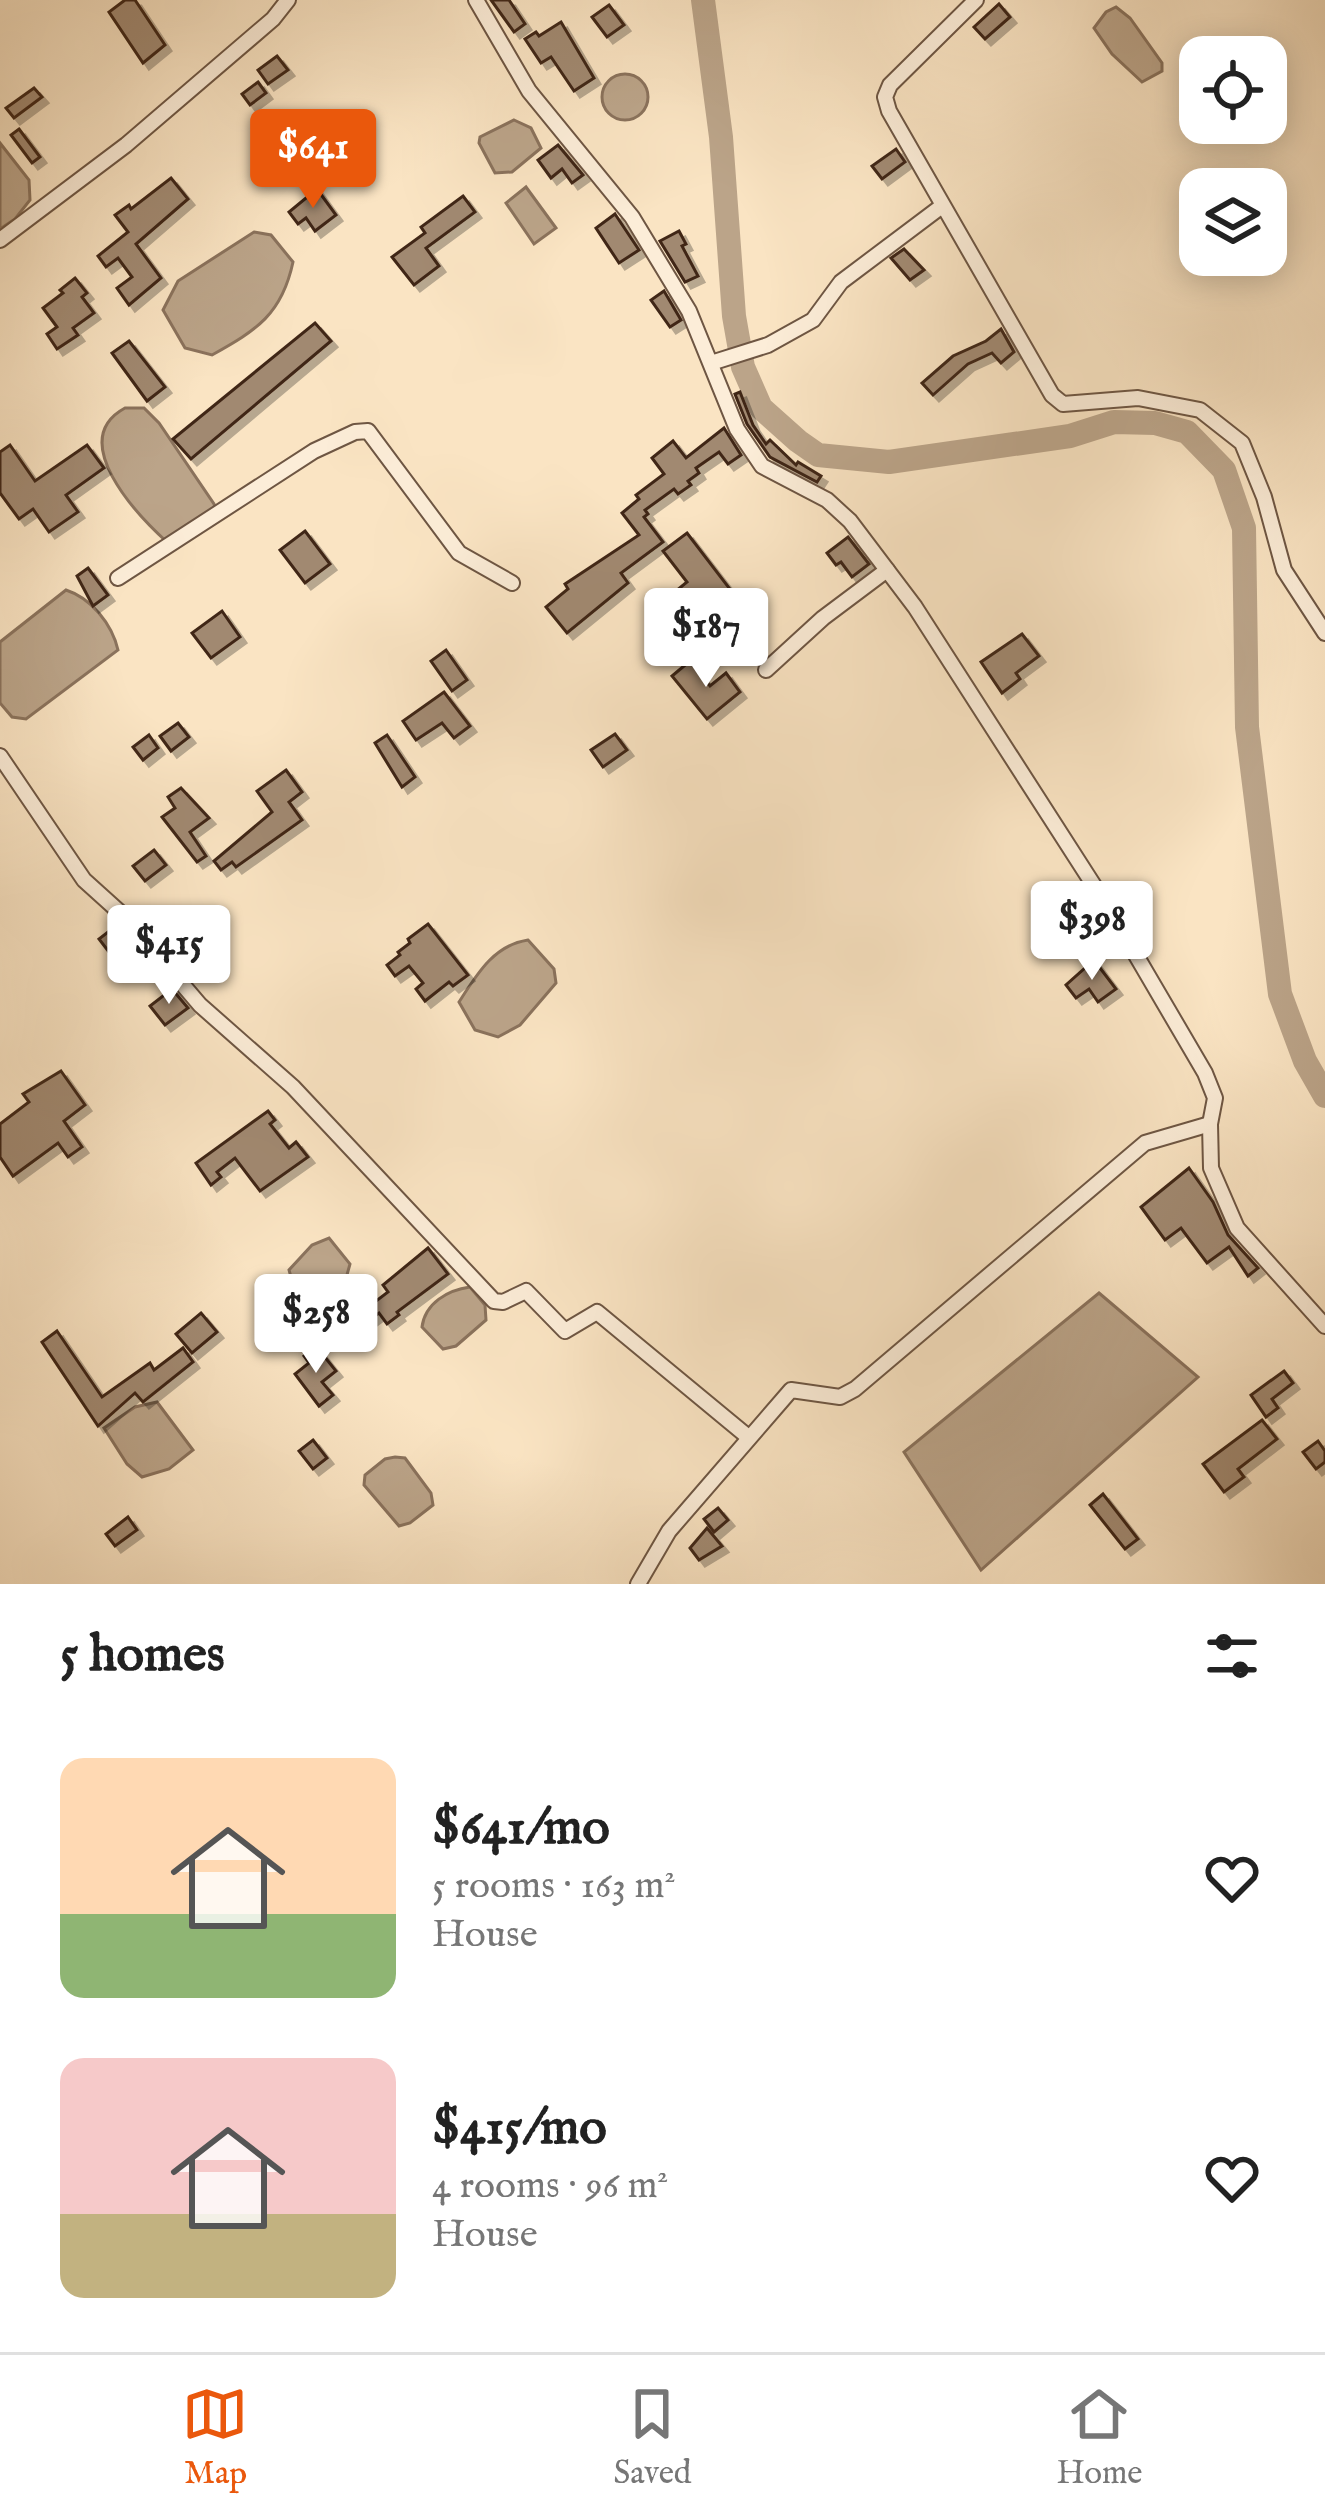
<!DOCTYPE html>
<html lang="en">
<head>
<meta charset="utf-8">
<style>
  :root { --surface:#fff; --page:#f6f6f6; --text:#222; --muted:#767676; --line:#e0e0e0; --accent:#ea580c }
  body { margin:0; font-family:"IM FELL English",serif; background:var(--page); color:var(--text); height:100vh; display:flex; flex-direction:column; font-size:45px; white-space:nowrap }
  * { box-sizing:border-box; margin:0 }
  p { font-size:39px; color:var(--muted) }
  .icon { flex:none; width:66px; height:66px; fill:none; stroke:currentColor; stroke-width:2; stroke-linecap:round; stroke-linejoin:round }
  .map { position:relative; height:1584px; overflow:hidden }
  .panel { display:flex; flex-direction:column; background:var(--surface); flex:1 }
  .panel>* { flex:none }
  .buttons { position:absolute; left:1179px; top:36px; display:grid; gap:24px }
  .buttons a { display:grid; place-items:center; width:108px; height:108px; border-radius:24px; background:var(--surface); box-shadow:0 6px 30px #0003; font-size:60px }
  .price { position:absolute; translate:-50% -102px; padding:0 27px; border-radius:12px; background:#fff; color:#222; font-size:39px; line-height:78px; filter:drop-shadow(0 3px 6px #0008) }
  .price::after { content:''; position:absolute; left:50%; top:72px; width:36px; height:27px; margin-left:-18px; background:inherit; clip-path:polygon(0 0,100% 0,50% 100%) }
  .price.current { background:var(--accent); color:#fff }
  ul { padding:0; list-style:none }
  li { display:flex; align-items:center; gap:36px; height:300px; padding:0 60px }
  li span { display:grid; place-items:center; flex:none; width:336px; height:240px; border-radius:24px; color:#555 }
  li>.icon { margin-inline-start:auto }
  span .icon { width:144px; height:144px; fill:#fffc; stroke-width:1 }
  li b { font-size:51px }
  h2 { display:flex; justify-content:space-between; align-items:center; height:144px; padding:0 60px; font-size:51px }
  .dock { display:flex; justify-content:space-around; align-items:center; height:168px; border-top:3px solid var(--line); background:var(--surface); font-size:33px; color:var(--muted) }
  .dock a { display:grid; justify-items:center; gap:6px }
  .dock .current { color:var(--accent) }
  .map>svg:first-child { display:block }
</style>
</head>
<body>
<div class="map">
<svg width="1325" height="1584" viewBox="0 0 1325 1584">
  <defs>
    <filter id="shadow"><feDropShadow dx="6" dy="6" stdDeviation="0" flood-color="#0004"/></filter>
  </defs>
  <rect width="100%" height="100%" fill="#fae4c3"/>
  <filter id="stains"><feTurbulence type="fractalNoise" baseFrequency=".00167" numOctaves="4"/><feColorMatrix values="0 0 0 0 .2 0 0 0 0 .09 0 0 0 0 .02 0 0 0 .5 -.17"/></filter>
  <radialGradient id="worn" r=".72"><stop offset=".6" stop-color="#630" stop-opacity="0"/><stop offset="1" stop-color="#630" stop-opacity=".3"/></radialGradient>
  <g fill="#bba489" stroke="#8a725c" stroke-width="3">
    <polygon points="1116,7 1130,18 1162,63 1162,71 1142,82 1112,54 1094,28 1106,12"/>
    <circle cx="625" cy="97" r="23"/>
    <polygon points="514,120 531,128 541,148 512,172 495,173 479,143 480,137"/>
    <polygon points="0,143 29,180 30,200 15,219 0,229"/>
    <polygon points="526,187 556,228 534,244 506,203"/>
    <path d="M254,232l17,3 22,27c-11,52 -36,68 -81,93l-27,-7 -22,-38 15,-29z"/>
    <path d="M125,408h19l15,15 55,81 2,7 -48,32c-32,-29 -102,-103 -43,-135z"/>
    <path d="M66,590c25,8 46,34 52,60l-92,69 -14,-2 -12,-14v-61z"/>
    <path d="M528,940l26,29 2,14 -36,42 -22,12 -23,-7 -16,-28c18,-28 35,-57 69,-62z"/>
    <polygon points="329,1238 350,1264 345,1282 317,1292 295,1291 289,1270 312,1245"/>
    <path d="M470,1287l15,18 1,15 -30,26 -13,3 -21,-22c3,-24 26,-37 48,-40z"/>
    <polygon points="1099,1293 1198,1377 981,1570 904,1452"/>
    <polygon points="157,1402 193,1450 169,1469 142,1477 127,1464 104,1428 135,1407"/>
    <polygon points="395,1457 405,1458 431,1493 433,1505 410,1523 399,1526 364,1485 365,1475 385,1459"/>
  </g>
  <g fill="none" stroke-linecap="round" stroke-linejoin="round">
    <polyline stroke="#bba489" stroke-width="24" points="703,0 721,137 734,316 743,367 761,408 798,441 818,455 889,462 1070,436 1114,422 1155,423 1187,432 1224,470 1244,528 1247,727 1280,994 1305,1061 1325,1096"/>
  </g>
  <g fill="#a18971" stroke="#402718" stroke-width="3" filter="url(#shadow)">
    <polygon points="125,0 135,0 165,45 143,63 109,12"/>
    <polygon points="491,0 509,0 525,24 514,32"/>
    <polygon points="999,4 1010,17 985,39 974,27"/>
    <polygon points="609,5 624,25 607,37 592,17"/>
    <polygon points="561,22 594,78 574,91 551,57 541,63 525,39 536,32 539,36"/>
    <polygon points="277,56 288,70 268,84 258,70"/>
    <polygon points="258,82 266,93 250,105 242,94"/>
    <polygon points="34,88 42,97 14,118 6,108"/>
    <polygon points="19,129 40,157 32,163 11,135"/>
    <polygon points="558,145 583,175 572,183 562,169 551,178 538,160"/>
    <polygon points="896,149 905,162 882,179 872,166"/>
    <polygon points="171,178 188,199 136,244 161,278 129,305 117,288 132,277 118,258 106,267 98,256 128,232 115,215 129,205 131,209"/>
    <polygon points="317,189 336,215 315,231 306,218 298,224 289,212"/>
    <polygon points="463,196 475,212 426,248 439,266 414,285 392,257 425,233 421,227"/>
    <polygon points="615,214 639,250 619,263 596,228"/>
    <polygon points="679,231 686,244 682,246 698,276 685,282 660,241"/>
    <polygon points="904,249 924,270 910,280 891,258"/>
    <polygon points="75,278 87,293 82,297 94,313 73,328 78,335 57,349 47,334 57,327 43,308 63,293 60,290"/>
    <polygon points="664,291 681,320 670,327 651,300"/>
    <polygon points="315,323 331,341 191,459 173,439"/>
    <polygon points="1001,329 1014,352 1001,363 992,353 968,364 933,395 922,383 953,356 986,341"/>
    <polygon points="129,341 165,387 147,401 112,353"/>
    <polygon points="740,392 753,425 766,444 770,440 796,465 798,462 821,476 817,482 770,457 747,424 735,394"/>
    <polygon points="724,428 741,455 728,464 719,452 696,468 699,473 688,481 691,485 678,494 674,489 645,510 648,514 644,517 663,542 621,573 628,583 567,633 546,607 568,589 565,584 639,535 622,513 639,499 636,495 664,474 652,458 673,441 686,458"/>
    <polygon points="10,445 35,481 87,445 104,468 66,495 78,512 49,532 33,509 19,519 0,493 0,452"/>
    <polygon points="305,531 330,564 305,583 280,550"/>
    <polygon points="687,533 746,610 697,653 659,605 687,582 663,551"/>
    <polygon points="848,537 869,564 852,577 841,562 836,565 827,553"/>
    <polygon points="88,568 108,595 93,606 77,576"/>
    <polygon points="222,611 240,637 211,658 192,633"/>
    <polygon points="1022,634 1039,656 1016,673 1020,679 1002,693 981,662"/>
    <polygon points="446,650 467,680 452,691 431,661"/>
    <polygon points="690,661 710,686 726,673 740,692 707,719 672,676"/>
    <polygon points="444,692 470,726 454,738 442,723 416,740 403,721"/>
    <polygon points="178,723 189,737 171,751 160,736"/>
    <polygon points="615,734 627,750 603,767 591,750"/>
    <polygon points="149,735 158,748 143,760 133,747"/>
    <polygon points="387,735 415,777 402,787 375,743"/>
    <polygon points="286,770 302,792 289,802 302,820 236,867 232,862 221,870 214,861 272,812 257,791"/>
    <polygon points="181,788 209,818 190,832 206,856 197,862 162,817 175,808 168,797"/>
    <polygon points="154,850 166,865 145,881 133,866"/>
    <polygon points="428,924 468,975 453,986 449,982 425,1001 416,989 423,983 409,966 395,976 387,965 400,955 398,952 410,943 408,939"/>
    <polygon points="117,925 148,962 138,970 120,950 112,956 99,939"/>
    <polygon points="1094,960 1116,989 1098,1002 1089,989 1076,998 1066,985"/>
    <polygon points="172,989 188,1008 165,1025 150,1006"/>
    <polygon points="61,1071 85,1105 64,1121 82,1147 68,1157 58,1143 13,1176 0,1157 0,1124 29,1102 23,1094"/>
    <polygon points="268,1111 275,1120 270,1124 289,1148 296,1142 308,1157 260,1191 235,1158 217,1172 221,1177 211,1185 196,1163"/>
    <polygon points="1189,1168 1213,1202 1228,1235 1258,1268 1248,1276 1229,1247 1207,1263 1181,1228 1165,1240 1141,1207"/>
    <polygon points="428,1248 448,1274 397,1312 399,1315 387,1324 379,1313 360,1327 344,1306 361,1292 371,1305 388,1292 383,1285"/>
    <polygon points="201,1313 217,1332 192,1353 176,1334"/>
    <polygon points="57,1331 102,1397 150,1363 154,1370 183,1348 193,1362 143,1402 135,1393 98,1426 42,1342"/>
    <polygon points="316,1346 336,1371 322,1382 333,1395 319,1406 295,1374 309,1363 304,1356"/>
    <polygon points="1284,1371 1293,1383 1272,1399 1278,1408 1266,1417 1251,1395"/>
    <polygon points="1262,1420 1277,1439 1238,1469 1244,1477 1224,1492 1203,1464"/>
    <polygon points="313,1440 327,1458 313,1469 299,1451"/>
    <polygon points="1318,1441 1325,1451 1325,1462 1316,1469 1303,1452"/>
    <polygon points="1103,1494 1138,1539 1125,1549 1090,1505"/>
    <polygon points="718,1508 728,1520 714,1532 704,1519"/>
    <polygon points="128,1517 137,1530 115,1546 106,1534"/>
    <polygon points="707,1528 722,1546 699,1560 690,1548"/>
  </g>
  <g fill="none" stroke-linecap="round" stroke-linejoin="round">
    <defs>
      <g id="minor">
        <polyline points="476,0 529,91 632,217 689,311 737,429 762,466 827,500 850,521 915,607 1109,909 1205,1073 1215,1098 1210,1124 1211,1168 1237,1228 1325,1326"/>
        <polyline points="976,0 890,85 885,97 889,111 1052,395 1063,404 1138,398 1200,410 1242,443 1264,497 1284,570 1325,633"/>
        <polyline points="0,240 126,145 273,19 288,0"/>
        <polyline points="711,363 768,345 813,320 841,282 942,206"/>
        <polyline points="118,578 314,451 355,432 368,431 459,553 512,583"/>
        <polyline points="766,670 823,618 887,570"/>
        <polyline points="0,756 84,880 125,917 200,1005 293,1087 494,1301 503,1302 526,1291 565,1331 597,1312 747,1436"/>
        <polyline points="638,1584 669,1531 791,1390 840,1397 855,1389 1145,1143 1210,1124"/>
      </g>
    </defs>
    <use href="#minor" stroke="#6e5643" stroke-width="18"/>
    <use href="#minor" stroke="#fcedd8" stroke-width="14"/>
  </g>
  <rect width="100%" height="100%" filter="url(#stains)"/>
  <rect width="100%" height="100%" fill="url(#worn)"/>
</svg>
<div class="buttons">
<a><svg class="icon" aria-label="locate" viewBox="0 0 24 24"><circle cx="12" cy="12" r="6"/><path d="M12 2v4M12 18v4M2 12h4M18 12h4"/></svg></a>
<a><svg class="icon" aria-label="layers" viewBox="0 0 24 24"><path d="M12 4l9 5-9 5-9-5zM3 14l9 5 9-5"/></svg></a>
</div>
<b class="price current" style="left:313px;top:211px">$641</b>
<b class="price" style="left:706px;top:690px">$187</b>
<b class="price" style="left:1092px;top:983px">$398</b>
<b class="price" style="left:169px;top:1007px">$415</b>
<b class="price" style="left:316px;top:1376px">$258</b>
</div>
<section class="panel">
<h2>5 homes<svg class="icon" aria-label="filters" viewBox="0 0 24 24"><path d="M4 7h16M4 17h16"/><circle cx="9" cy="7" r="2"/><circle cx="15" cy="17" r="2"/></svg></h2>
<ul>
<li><span style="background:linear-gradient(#ffd9b3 65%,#8fb573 0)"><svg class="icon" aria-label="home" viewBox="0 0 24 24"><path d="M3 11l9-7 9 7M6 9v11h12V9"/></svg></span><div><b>$641/mo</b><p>5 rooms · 163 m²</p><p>House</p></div><svg class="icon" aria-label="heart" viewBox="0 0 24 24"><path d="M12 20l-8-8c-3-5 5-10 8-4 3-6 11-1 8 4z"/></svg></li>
<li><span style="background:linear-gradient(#f6c9c9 65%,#c2b280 0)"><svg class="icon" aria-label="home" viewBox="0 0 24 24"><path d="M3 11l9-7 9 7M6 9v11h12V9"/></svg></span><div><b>$415/mo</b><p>4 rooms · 96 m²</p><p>House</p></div><svg class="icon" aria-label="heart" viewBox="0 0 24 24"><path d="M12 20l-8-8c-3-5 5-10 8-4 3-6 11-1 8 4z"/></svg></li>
</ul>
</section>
<nav class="dock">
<a class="current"><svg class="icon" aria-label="map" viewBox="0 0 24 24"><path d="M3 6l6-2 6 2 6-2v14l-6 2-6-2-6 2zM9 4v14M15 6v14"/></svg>Map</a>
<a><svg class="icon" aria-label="saved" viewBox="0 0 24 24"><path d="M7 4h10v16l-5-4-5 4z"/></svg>Saved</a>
<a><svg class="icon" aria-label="home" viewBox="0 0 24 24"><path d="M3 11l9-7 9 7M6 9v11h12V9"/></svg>Home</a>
</nav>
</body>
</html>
